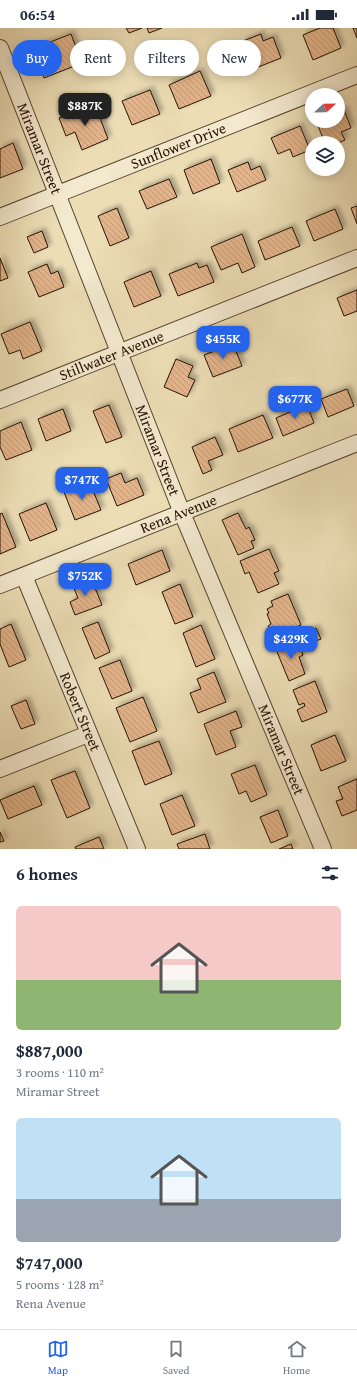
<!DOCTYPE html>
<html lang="en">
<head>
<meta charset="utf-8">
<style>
  :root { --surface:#fff; --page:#f2f2f3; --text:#1f2937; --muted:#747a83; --line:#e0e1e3; --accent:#2563eb }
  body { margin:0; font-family:"Gentium Book Plus",serif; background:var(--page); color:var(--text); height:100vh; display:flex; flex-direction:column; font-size:15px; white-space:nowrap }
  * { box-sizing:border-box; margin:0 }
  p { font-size:13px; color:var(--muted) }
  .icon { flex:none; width:22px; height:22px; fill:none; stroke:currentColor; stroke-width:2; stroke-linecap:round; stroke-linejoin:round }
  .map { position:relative; height:821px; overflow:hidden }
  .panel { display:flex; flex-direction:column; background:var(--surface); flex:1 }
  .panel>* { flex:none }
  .guide { position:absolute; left:12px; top:12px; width:333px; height:36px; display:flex; gap:8px }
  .needle { width:26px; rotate:68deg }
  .controls { position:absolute; left:305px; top:60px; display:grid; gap:8px }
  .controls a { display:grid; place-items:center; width:40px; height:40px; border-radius:50%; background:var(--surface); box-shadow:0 2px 10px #0003; font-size:20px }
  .price { position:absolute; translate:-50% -34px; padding:0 9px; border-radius:8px; background:var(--accent); color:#fff; font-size:13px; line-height:26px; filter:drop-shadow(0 1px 2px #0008) }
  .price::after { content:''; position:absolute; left:50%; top:24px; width:12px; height:9px; margin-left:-6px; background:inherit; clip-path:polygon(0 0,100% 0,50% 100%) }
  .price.on { background:#222; color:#fff }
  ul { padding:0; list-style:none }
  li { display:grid; align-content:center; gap:8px; height:212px; padding:0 16px }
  li span { display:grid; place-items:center; height:124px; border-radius:6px; color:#555 }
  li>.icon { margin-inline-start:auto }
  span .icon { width:72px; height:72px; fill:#fffc; stroke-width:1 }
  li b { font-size:17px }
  h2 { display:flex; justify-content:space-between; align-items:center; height:48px; padding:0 16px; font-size:17px }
  .pill { padding:0 14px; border-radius:18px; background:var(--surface); box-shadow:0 2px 10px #0003; font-size:14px; line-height:36px }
  .pill.on { background:var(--accent); color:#fff }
  .status { display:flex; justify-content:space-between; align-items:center; height:28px; padding:0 20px; background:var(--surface); direction:ltr }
  .status svg { height:11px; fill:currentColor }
  .tab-bar { display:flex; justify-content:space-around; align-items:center; height:56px; border-top:1px solid var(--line); background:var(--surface); font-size:11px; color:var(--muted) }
  .tab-bar a { display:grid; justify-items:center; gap:2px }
  .tab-bar .on { color:var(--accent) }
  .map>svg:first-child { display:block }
</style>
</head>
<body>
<div class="status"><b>06:54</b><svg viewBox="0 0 49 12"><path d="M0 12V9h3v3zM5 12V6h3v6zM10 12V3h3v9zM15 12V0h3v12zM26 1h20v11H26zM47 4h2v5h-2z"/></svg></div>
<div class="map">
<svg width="357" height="821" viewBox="0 0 357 821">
  <defs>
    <pattern id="building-back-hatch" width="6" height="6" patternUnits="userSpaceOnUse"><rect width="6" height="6" fill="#e3b489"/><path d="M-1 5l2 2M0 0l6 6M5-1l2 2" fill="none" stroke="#c39a75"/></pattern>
    <filter id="shadow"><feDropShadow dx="3.5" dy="-3.5" stdDeviation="2" flood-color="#0004"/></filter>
  </defs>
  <rect width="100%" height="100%" fill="#ecddb5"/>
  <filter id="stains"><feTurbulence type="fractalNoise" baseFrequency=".005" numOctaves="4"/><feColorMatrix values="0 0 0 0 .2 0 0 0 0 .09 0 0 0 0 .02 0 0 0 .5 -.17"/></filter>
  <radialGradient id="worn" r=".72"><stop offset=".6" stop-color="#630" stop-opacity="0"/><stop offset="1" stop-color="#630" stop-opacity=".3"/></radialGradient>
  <g fill="url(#building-back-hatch)" stroke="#261202" filter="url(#shadow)">
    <polygon points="126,0 142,0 129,5"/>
    <polygon points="147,0 162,0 149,5"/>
    <polygon points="320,0 333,0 341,20 313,32 303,7"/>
    <polygon points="353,0 357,0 357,10"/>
    <polygon points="71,6 82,35 44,50 32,21"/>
    <polygon points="261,6 263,13 273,9 281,30 243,45 234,24 245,19 243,13"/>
    <polygon points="200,43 211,68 179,81 169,57"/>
    <polygon points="150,62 160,86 132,97 122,73"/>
    <polygon points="95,77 108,111 82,122 75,104 66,108 59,90"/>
    <polygon points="344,82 351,100 341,104 345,112 338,115 325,115 316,93 338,93 338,84"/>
    <polygon points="300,98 310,122 293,129 290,121 278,126 271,110"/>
    <polygon points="13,115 23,141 0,150 0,121"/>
    <polygon points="211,131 220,155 193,166 184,142"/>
    <polygon points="248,134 251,142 260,138 266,152 237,164 228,142"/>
    <polygon points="169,151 177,169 147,181 139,163"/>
    <polygon points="357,178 357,196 351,180"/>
    <polygon points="117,180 129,210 110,218 98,188"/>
    <polygon points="335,181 343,201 314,213 306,193"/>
    <polygon points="292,199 300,218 265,232 258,213"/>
    <polygon points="42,203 48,219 34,225 27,209"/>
    <polygon points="242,206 255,239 242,245 238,235 221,242 211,219"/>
    <polygon points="0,230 8,250 0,253"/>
    <polygon points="197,235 199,240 207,237 214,254 178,268 169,246"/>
    <polygon points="47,236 51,246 58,243 64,259 39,269 28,244"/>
    <polygon points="151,243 161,268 134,279 124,254"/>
    <polygon points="357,262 357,283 344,288 337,270"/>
    <polygon points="30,294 42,323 23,331 20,322 9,326 1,306"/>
    <polygon points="233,316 242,338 213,349 204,327"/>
    <polygon points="176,331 193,338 188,349 195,352 187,369 164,359"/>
    <polygon points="347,361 354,378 328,389 321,371"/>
    <polygon points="109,377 122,409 106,415 93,383"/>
    <polygon points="307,377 314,395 283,408 276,390"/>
    <polygon points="63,381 71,403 46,413 38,391"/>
    <polygon points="263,387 273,410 238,424 229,401"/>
    <polygon points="21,394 32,422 6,432 0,419 0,403"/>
    <polygon points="215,409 223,427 208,433 212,442 203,446 192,419"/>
    <polygon points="121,445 125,455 137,450 144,467 117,478 106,451"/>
    <polygon points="89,453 101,482 75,492 64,464"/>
    <polygon points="46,475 57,502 30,513 19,486"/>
    <polygon points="2,485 16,519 0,526 0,486"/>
    <polygon points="238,485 246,501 249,499 255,512 251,513 254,520 238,527 222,492"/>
    <polygon points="269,521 279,543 274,545 279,556 258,565 249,544 245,546 240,533"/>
    <polygon points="162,522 170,543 136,557 128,536"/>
    <polygon points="91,550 102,577 75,587 70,574 78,570 73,558"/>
    <polygon points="180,556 193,589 175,596 162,564"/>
    <polygon points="288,566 301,597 273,609 268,598 271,596 267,586 269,585 267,581 273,578 271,573"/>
    <polygon points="98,594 110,624 95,631 82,600"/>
    <polygon points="11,596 26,632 9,639 0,616 0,601"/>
    <polygon points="201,597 215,631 196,639 183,605"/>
    <polygon points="316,600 321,611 305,617 301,607"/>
    <polygon points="291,612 294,621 300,619 303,627 299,629 305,646 289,653 275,619"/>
    <polygon points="120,632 132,663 112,671 99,640"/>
    <polygon points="214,644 226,674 198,685 190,665 201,661 197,651"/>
    <polygon points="315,653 327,684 302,694 297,682 305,678 304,675 299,677 293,662"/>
    <polygon points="143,669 157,703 130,714 116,680"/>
    <polygon points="26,672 35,696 21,701 11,678"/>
    <polygon points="236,683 242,699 230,703 236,719 216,727 204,696"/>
    <polygon points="335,707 346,733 321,743 311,717"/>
    <polygon points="159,713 172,746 145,757 132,723"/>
    <polygon points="255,737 267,767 251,774 246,763 239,766 231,746"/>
    <polygon points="75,743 90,780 67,790 51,752"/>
    <polygon points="357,751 357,782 342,788 336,773 343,771 338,759"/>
    <polygon points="34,758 42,777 8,791 0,772"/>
    <polygon points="182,767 195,798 172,807 160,776"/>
    <polygon points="278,782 288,808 271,815 260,789"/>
    <polygon points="0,804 4,813 0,814"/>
    <polygon points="205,806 210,821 179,821 177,816"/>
    <polygon points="99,809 104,821 76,821 75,819"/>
    <polygon points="291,816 293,821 279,821"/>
  </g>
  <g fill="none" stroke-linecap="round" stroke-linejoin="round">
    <defs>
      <g id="minor">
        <path id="s1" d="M0,20l182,465 141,336"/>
        <path id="s2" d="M0,189l357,-142"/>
        <path id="s3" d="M0,372l357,-142"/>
        <path id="s4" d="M24,548l113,273"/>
        <path id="s5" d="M0,557l357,-142"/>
        <polyline points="0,741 88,706"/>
      </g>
    </defs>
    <use href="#minor" stroke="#58452f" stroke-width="18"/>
    <use href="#minor" stroke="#f3e9cf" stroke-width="16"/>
  </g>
  <g text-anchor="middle" stroke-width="3" stroke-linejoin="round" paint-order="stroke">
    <g font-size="15" fill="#261202" stroke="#f3e9cf">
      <text dy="5" stroke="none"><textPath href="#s2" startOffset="192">Sunflower Drive</textPath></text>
      <text dy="5" stroke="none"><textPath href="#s1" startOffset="108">Miramar Street</textPath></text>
      <text dy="5" stroke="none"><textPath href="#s3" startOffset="120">Stillwater Avenue</textPath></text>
      <text dy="5" stroke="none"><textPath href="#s1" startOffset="432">Miramar Street</textPath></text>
      <text dy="5" stroke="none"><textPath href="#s5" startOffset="192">Rena Avenue</textPath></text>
      <text dy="5" stroke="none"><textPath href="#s4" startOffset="147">Robert Street</textPath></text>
      <text dy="5" stroke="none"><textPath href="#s1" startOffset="756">Miramar Street</textPath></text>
    </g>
  </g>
  <rect width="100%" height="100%" filter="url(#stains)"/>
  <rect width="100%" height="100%" fill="url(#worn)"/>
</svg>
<div class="controls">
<a><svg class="needle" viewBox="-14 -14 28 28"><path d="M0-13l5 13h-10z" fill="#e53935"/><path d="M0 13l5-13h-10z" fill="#747a83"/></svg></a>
<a><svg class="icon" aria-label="layers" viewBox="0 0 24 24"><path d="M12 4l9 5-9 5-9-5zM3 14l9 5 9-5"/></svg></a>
</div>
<b class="price on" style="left:85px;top:99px">$887K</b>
<b class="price" style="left:223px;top:332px">$455K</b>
<b class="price" style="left:295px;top:392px">$677K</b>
<b class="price" style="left:82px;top:473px">$747K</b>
<b class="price" style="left:85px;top:569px">$752K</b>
<b class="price" style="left:291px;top:632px">$429K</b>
<div class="guide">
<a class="pill on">Buy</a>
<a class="pill">Rent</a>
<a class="pill">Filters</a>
<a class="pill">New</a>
</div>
</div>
<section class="panel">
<h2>6 homes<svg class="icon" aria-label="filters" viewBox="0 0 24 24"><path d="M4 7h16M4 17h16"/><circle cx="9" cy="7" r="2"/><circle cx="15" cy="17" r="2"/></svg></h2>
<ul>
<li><span style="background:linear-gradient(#f6c9c9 60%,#8fb573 0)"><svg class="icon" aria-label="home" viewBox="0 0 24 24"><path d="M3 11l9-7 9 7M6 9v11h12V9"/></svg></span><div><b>$887,000</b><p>3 rooms · 110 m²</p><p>Miramar Street</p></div></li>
<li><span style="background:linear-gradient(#bfe0f5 65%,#9aa5b1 0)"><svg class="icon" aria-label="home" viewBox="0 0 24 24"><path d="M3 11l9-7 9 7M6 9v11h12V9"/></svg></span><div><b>$747,000</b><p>5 rooms · 128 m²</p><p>Rena Avenue</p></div></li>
</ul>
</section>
<nav class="tab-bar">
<a class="on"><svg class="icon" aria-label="map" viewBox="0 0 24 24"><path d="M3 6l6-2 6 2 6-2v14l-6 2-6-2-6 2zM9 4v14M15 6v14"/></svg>Map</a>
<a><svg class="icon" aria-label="saved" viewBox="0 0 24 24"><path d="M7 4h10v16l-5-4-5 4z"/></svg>Saved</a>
<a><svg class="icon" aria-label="home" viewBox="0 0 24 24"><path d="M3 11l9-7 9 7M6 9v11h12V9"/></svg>Home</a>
</nav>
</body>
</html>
